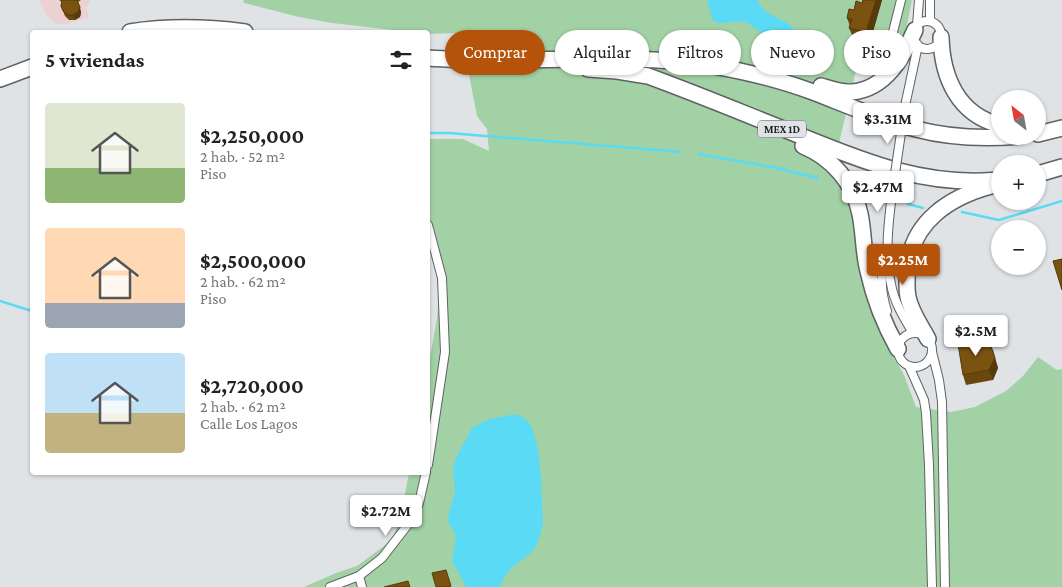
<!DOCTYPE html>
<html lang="es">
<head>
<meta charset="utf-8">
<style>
  :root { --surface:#fff; --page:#f6f6f6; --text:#222; --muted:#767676; --accent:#b45309 }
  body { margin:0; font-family:"Crimson Pro",serif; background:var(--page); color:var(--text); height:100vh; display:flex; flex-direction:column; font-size:19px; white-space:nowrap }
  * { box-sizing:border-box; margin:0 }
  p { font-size:16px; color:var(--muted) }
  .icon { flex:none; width:28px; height:28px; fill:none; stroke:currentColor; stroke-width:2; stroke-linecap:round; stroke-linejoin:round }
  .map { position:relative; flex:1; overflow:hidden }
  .sheet { position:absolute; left:30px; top:30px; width:400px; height:445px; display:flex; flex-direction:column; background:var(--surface); border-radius:5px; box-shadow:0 1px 4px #0004 }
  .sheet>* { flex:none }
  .banner { position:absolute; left:445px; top:30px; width:475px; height:45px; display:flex; gap:10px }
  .needle { width:32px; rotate:329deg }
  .tools { position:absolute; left:991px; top:90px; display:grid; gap:10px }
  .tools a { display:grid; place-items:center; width:55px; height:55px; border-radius:50%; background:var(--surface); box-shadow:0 1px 4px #0004; font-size:25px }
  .price { position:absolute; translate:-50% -42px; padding:0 11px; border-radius:5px; background:#fff; color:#222; font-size:16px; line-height:32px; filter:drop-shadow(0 1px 2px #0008) }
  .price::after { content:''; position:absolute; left:50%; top:30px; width:15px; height:11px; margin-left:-8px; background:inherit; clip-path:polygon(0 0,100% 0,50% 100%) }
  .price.on { background:var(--accent); color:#fff }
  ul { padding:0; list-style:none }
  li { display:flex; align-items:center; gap:15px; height:125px; padding:0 15px }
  li span { display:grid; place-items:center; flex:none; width:140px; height:100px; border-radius:5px; color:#555 }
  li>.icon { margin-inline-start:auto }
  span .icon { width:60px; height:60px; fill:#fffc; stroke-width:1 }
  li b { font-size:21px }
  h2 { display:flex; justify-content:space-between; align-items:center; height:60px; padding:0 15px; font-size:21px }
  .chip { padding:0 18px; border-radius:22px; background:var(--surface); box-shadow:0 1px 4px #0004; font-size:18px; line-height:45px }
  .chip.on { background:var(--accent); color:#fff }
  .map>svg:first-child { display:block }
</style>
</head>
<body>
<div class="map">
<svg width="1062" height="587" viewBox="0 0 1062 587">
  <rect width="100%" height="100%" fill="#e0e3e6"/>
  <polygon fill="#ecd1d3" points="39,0 91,0 86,8 90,17 67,24 56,24 47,16"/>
  <polygon fill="#a1d1a4" points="243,0 912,0 905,35 892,60 858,62 833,169 844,188 853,209 880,324 887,345 904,375 916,407 951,412 975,407 1006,391 1023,376 1038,357 1057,370 1062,369 1062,587 304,587 336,573 357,566 384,546 392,538 400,520 409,473 428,472 428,369 437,318 439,295 436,271 428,241 428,139 463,139 489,151 487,129 477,116 461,33 428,34 332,23 299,17 244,3"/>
  <g fill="#5adaf4">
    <path d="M707,0h51c3,17 37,20 36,32 -1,3 -2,5 -4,7 -17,11 -36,-16 -46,-17 -9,-2 -19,2 -27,1l-5,-4z"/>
    <path d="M515,414c5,2 10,4 13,8 15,19 13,76 15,101 -2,8 -4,19 -9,26 -13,15 -26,15 -34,38h-34c-4,-8 -8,-17 -14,-24l4,-27 -8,-15 1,-9 6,-19 -2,-25 3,-10 16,-30 15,-8z"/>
  </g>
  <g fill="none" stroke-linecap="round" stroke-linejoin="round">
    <g stroke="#5adaf4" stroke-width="2.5">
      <polyline points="428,133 449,133 681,152"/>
      <polyline points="699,154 777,168 817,178"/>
      <polyline points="864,190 871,192"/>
      <polyline points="908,204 923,208"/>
      <polyline points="962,212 999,220 1062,201"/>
      <polyline points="0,301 32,311"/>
    </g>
    <defs>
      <g id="minor">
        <polyline points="930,0 930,21"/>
        <circle cx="927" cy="35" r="14"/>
        <polyline points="917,25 919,0"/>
        <polyline points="885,51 893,32 901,0"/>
        <polyline points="905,106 917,50 917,44"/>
        <path d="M893,187c-4,29 -9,68 -2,97 3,18 13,34 22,49"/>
        <polyline points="428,225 442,278 445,352 428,465"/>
        <path d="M886,249c-6,21 -6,41 1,62"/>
        <circle cx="915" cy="350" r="17"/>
        <polyline points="932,352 939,380 942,402 945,587"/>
        <polyline points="909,366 924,400 926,413 929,465 932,587"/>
        <polyline points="359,576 362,587"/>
        <polyline points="330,587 359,576 382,558 413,518 419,503 426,472"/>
      </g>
      <g id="motorway">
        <path d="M130,32c38,-6 77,-5 115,0"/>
        <path d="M941,37c1,40 17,78 59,88"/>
        <path d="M428,58c95,7 192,-7 286,8 34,6 67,14 99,26 34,13 67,28 103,37 34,9 69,10 105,7"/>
        <path d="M588,69l29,2 31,5c52,19 102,40 153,60 66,27 126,51 199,44"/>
        <polyline points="0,79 32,67"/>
        <path d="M821,86c10,3 21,7 31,6 34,-3 51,-35 63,-62"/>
        <polyline points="1038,134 1062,128"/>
        <path d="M803,146c29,12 51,37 57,68 4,19 3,38 8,57 6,28 16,53 30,78"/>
        <polyline points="1038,174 1062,167"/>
        <path d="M928,339c-7,-13 -17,-27 -20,-42 -2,-10 -1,-21 0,-31 5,-45 42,-69 83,-80"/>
      </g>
    </defs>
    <use href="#minor" stroke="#5f6264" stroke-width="10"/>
    <use href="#motorway" stroke="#5f6264" stroke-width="18"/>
    <use href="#minor" stroke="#fff" stroke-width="8"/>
    <use href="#motorway" stroke="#fff" stroke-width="15"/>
    <defs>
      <polyline id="minor-bridge" points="893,187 905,106"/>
    </defs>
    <use href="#minor-bridge" stroke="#5f6264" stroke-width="10" stroke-linecap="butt"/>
    <use href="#minor-bridge" stroke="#fff" stroke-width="8"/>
  </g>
  <g fill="#6a470f">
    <polygon points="59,0 81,0 78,2 81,13 80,17 75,20 69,20 65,16 61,6 62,2"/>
    <polygon points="863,0 882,0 870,42 853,37 849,28 850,26 847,18 854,10 862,3"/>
    <polygon points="993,350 998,368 993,380 966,385 963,375"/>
  </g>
  <g fill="#563a0c">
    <polygon points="876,0 882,0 870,42 866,32"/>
    <polygon points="80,7 81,13 80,17 75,20 73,15"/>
    <polygon points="989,340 998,368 993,380 989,370"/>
  </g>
  <g fill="#7b5311" stroke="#563a0c">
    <polygon points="62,0 77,0 80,7 78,12 73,15 68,15 63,11 61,6"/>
    <polygon points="863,0 876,0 866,32 849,28 852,19 847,18 849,9 854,10 856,1 862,3"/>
    <polygon points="1062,259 1062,290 1053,261"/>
    <polygon points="989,340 995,358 989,370 963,375 958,344"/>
    <polygon points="446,570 451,586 448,587 436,587 432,573"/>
    <polygon points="408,581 410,587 384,587"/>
  </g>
  <g text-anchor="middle" stroke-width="5" stroke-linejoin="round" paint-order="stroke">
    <rect fill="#e0e3e6" stroke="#595b5d" stroke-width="1" x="758" y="120.5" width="48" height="17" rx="4"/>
    <g font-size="11" font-weight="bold" fill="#1f2122">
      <text x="782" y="133">MEX 1D</text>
    </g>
  </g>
</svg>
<div class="tools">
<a><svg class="needle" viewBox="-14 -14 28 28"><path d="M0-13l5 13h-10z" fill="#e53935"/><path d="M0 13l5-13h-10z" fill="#767676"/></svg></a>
<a>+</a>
<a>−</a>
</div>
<b class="price" style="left:888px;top:145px">$3.31M</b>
<b class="price" style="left:878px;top:213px">$2.47M</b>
<b class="price on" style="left:903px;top:286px">$2.25M</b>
<b class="price" style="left:976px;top:357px">$2.5M</b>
<b class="price" style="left:386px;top:537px">$2.72M</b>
<div class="banner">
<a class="chip on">Comprar</a>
<a class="chip">Alquilar</a>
<a class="chip">Filtros</a>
<a class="chip">Nuevo</a>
<a class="chip">Piso</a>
</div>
<section class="sheet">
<h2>5 viviendas<svg class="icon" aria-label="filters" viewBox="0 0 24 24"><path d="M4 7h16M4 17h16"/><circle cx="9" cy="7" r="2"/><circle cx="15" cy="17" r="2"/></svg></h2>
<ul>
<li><span style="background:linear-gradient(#dfe7d0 65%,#8fb573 0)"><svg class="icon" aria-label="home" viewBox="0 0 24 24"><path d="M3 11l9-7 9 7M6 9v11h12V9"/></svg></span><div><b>$2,250,000</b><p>2 hab. · 52 m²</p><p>Piso</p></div></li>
<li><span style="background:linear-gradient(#ffd9b3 75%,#9aa5b1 0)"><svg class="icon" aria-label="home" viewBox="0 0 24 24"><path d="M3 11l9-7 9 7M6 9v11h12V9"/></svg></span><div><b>$2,500,000</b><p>2 hab. · 62 m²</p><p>Piso</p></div></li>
<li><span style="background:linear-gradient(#bfe0f5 60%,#c2b280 0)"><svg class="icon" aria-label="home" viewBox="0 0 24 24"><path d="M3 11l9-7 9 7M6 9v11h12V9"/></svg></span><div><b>$2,720,000</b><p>2 hab. · 62 m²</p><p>Calle Los Lagos</p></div></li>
</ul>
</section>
</div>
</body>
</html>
